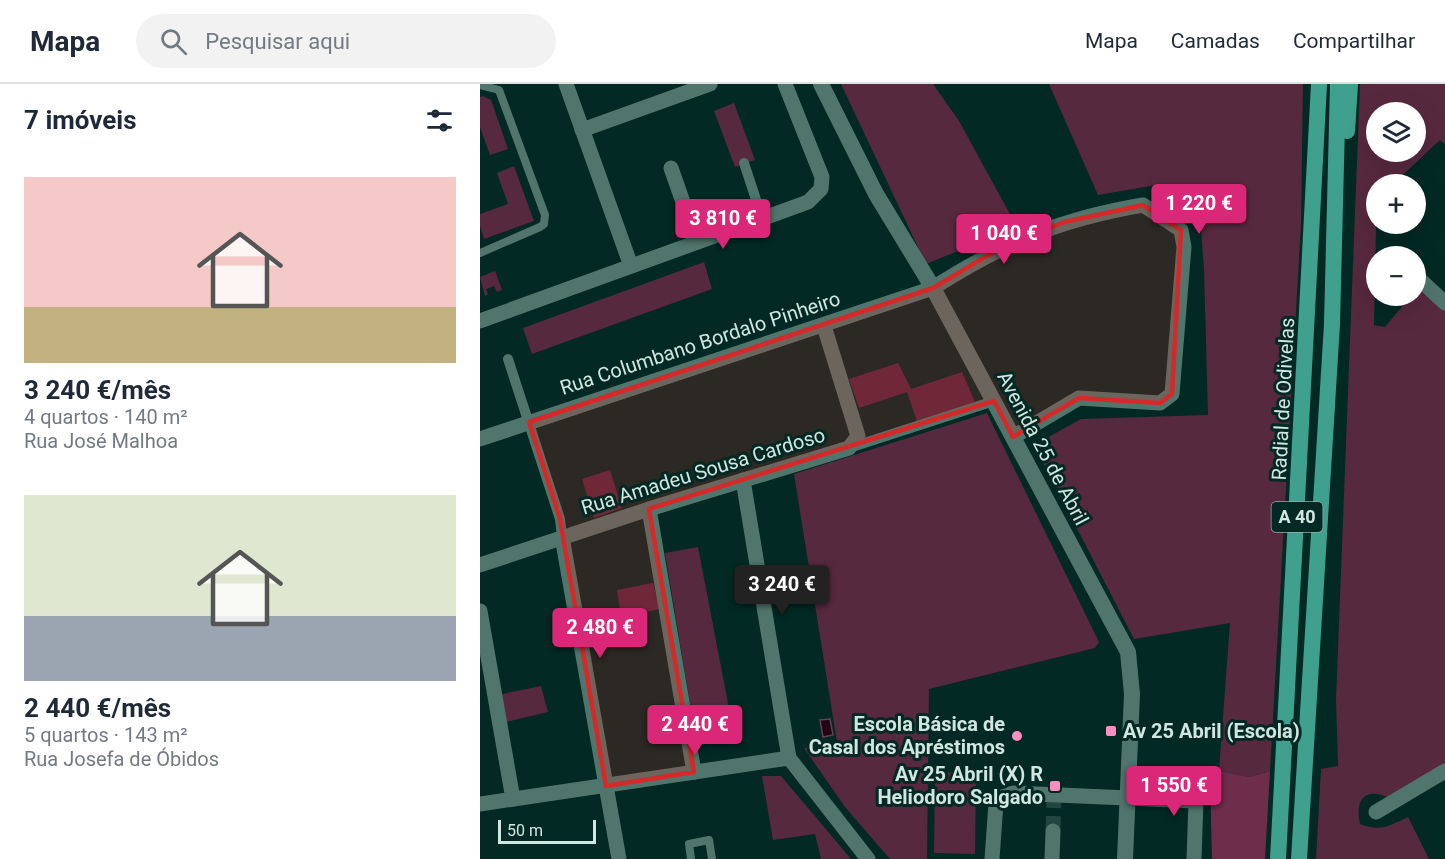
<!DOCTYPE html>
<html lang="pt">
<head>
<meta charset="utf-8">
<style>
  :root { --surface:#fff; --page:#f2f2f3; --text:#1f2937; --muted:#747a83; --line:#e0e1e3; --accent:#db2777 }
  body { margin:0; font-family:Roboto,sans-serif; background:var(--page); color:var(--text); height:100vh; display:flex; flex-direction:column; font-size:22px; white-space:nowrap }
  * { box-sizing:border-box; margin:0 }
  p { font-size:20px; color:var(--muted) }
  .icon { flex:none; width:33px; height:33px; fill:none; stroke:currentColor; stroke-width:2; stroke-linecap:round; stroke-linejoin:round }
  .map { position:relative; flex:1; overflow:hidden }
  .sheet { display:flex; flex-direction:column; background:var(--surface); width:480px }
  .sheet>* { flex:none }
  .controls { position:absolute; left:886px; top:18px; display:grid; gap:12px }
  .controls a { display:grid; place-items:center; width:60px; height:60px; border-radius:50%; background:var(--surface); box-shadow:0 6px 24px #0002; font-size:30px }
  .scale { position:absolute; left:18px; bottom:15px; width:98px; box-sizing:border-box; padding-left:6px; border:3px solid #d2e6e1; border-top:0; font-size:16px; line-height:21px; white-space:nowrap; color:#d2e6e1; -webkit-text-stroke:4px #022923; paint-order:stroke }
  .price { position:absolute; translate:-50% -51px; padding:0 14px; border-radius:6px; background:var(--accent); color:#fff; font-size:20px; line-height:39px; filter:drop-shadow(0 2px 3px #0008) }
  .price::after { content:''; position:absolute; left:50%; top:36px; width:18px; height:14px; margin-left:-9px; background:inherit; clip-path:polygon(0 0,100% 0,50% 100%) }
  .price.current { background:#222; color:#fff }
  ul { padding:0; list-style:none }
  li { display:grid; align-content:center; gap:12px; height:318px; padding:0 24px }
  li span { display:grid; place-items:center; height:186px; border-radius:0px; color:#555 }
  li>.icon { margin-inline-start:auto }
  span .icon { width:108px; height:108px; fill:#fffc; stroke-width:1 }
  li b { font-size:26px }
  h2 { display:flex; justify-content:space-between; align-items:center; height:72px; padding:0 24px; font-size:26px }
  header { display:flex; align-items:center; gap:36px; box-sizing:border-box; height:84px; padding:0 30px; background:var(--surface); border-bottom:2px solid var(--line) }
  header strong { font-size:28px }
  nav { display:flex; gap:33px; margin-inline-start:auto; font-size:21px }
  .search { width:420px; height:54px; background:var(--page); display:flex; align-items:center; gap:15px; box-sizing:border-box; padding:0 21px; border-radius:33px; color:var(--muted); font-size:22px }
  main { display:flex; flex:1; min-height:0 }
  .map>svg:first-child { display:block }
</style>
</head>
<body>
<header>
<strong>Mapa</strong>
<div class="search"><svg class="icon" aria-label="search" viewBox="0 0 24 24"><circle cx="10" cy="10" r="6"/><path d="M15 15l6 6"/></svg>Pesquisar aqui</div>
<nav><a>Mapa</a><a>Camadas</a><a>Compartilhar</a></nav>
</header>
<main>
<section class="sheet">
<h2>7 imóveis<svg class="icon" aria-label="filters" viewBox="0 0 24 24"><path d="M4 7h16M4 17h16"/><circle cx="9" cy="7" r="2"/><circle cx="15" cy="17" r="2"/></svg></h2>
<ul>
<li><span style="background:linear-gradient(#f6c9c9 70%,#c2b280 0)"><svg class="icon" aria-label="home" viewBox="0 0 24 24"><path d="M3 11l9-7 9 7M6 9v11h12V9"/></svg></span><div><b>3 240 €/mês</b><p>4 quartos · 140 m²</p><p>Rua José Malhoa</p></div></li>
<li><span style="background:linear-gradient(#dfe7d0 65%,#9aa5b1 0)"><svg class="icon" aria-label="home" viewBox="0 0 24 24"><path d="M3 11l9-7 9 7M6 9v11h12V9"/></svg></span><div><b>2 440 €/mês</b><p>5 quartos · 143 m²</p><p>Rua Josefa de Óbidos</p></div></li>
</ul>
</section>
<div class="map">
<svg width="965" height="775" viewBox="0 0 965 775">
  <rect width="100%" height="100%" fill="#022923"/>
  <g fill="#57293e" fill-rule="evenodd">
    <polygon points="361,0 453,0 479,37 537,143 446,180"/>
    <polygon points="569,0 823,0 821,139 790,687 769,693 739,687 750,539 654,555 554,361 601,335 728,331 724,185 719,120 676,101 618,111"/>
    <path d="M880,0h85v60l-5,-4 -47,44h-16l-4,29 3,12 -2,100 11,2 26,-31h5l1,-7 3,-1 25,21v454l-58,34c-24,-10 -32,5 -27,27 21,8 28,2 48,-7l21,42h-113l5,-90 17,-3 -2,-66zM897,28h39v40h-39z"/>
    <polygon points="3,12 11,16 28,65 10,71 0,43 0,13"/>
    <polygon points="254,19 275,76 255,83 234,27"/>
    <polygon points="34,82 54,137 4,155 0,142 0,130 28,120 17,89"/>
    <polygon points="224,178 232,205 52,270 43,244"/>
    <polygon points="15,187 22,206 17,208 14,202 6,205 8,210 5,212 0,193"/>
    <polygon points="418,279 431,305 482,288 495,318 437,337 427,308 379,324 369,295"/>
    <polygon points="507,329 619,558 615,564 449,605 447,775 410,775 365,723 324,664 357,658 314,390"/>
    <polygon points="130,386 142,424 114,434 102,395"/>
    <polygon points="218,463 252,640 214,643 185,469"/>
    <polygon points="173,499 179,525 141,534 137,506"/>
    <polygon points="61,602 68,628 26,638 22,610"/>
    <polygon points="455,688 496,689 495,770 454,769"/>
    <polygon points="301,692 371,775 341,775 335,750 293,756 282,692"/>
  </g>
  <polygon fill="#6f2d4c" points="739,687 769,693 790,687 785,775 732,775 730,696 699,693 693,689"/>
  <polygon fill="#260013" stroke="#5a4551" stroke-width="1.5" points="350,635 353,651 343,653 340,636"/>
  <g fill="none" stroke-linecap="round" stroke-linejoin="round">
    <polyline stroke="#214540" stroke-width="15" stroke-dasharray="15 8" stroke-linecap="butt" points="573,747 574,711"/>
    <g stroke="#50756c" stroke-width="8">
      <polyline points="0,1 19,6 65,131 64,140 60,143 0,169"/>
      <polyline points="211,775 209,760 229,756 232,775"/>
    </g>
    <g stroke="#50756c" stroke-width="10">
      <polyline points="264,79 282,134"/>
      <polyline points="28,275 80,435 82,453"/>
      <polyline points="369,364 514,317"/>
    </g>
    <g stroke="#50756c" stroke-width="15">
      <polyline points="86,0 151,182"/>
      <polyline points="102,46 230,0"/>
      <polyline points="191,84 217,158"/>
      <polyline points="896,192 897,191"/>
      <polyline points="936,192 965,219"/>
      <polyline points="0,237 328,118 341,105 342,93 305,0"/>
      <path d="M0,355l453,-151c70,-45 127,-69 210,-83l38,25 3,17 -12,147 -12,9 -81,-5 -66,39"/>
      <polyline points="263,396 309,674 388,775"/>
      <polyline points="169,425 214,688"/>
      <polyline points="82,453 139,775"/>
      <polyline points="0,481 169,425 369,364 378,352 344,242"/>
      <polyline points="0,527 33,715"/>
      <polyline points="0,720 309,674"/>
      <polyline points="896,728 965,687"/>
      <polyline points="512,775 516,719 520,714 533,709 716,717 714,775"/>
      <polyline points="572,775 573,747"/>
    </g>
    <polyline stroke="#50756c" stroke-width="16" points="341,0 396,110 453,204 648,568 652,610 645,775"/>
    <g stroke="#40a08e" stroke-width="16">
      <polyline points="867,47 870,0"/>
      <polyline points="798,775 839,0"/>
      <polyline points="819,775 852,240 858,0"/>
    </g>
  </g>
  <path fill="#d62828" fill-opacity="0.2" stroke="#d62828" stroke-width="4.5" stroke-linejoin="round" d="M663,121l38,25 -9,164 -12,9 -81,-5 -66,39 -19,-36 -345,108 45,263 -88,14 -46,-267 -31,-97 404,-134 62,-37 69,-29z"/>
  <g fill="#fd8ebf" stroke="#022923" stroke-width="2">
    <rect x="625" y="641" width="12" height="12" rx="3"/>
    <circle cx="537" cy="652" r="6"/>
    <rect x="569" y="696" width="12" height="12" rx="3"/>
  </g>
  <g text-anchor="middle" stroke-width="6" stroke-linejoin="round" paint-order="stroke">
    <rect fill="#022923" stroke="#94ada8" stroke-width="1.5" x="791.5" y="418" width="51" height="30" rx="4.5"/>
    <g font-size="18" font-weight="bold" fill="#d2e6e1">
      <text x="817" y="439">A 40</text>
    </g>
    <g font-size="20" fill="#d2e6e1" stroke="#022923">
      <text transform="translate(220 259) rotate(-18)" y="7">Rua Columbano Bordalo Pinheiro</text>
      <text transform="translate(803 315) rotate(-87)" y="7">Radial de Odivelas</text>
      <text transform="translate(563 364) rotate(62)" y="7">Avenida 25 de Abril</text>
      <text transform="translate(223 387) rotate(-17)" y="7">Rua Amadeu Sousa Cardoso</text>
    </g>
    <g font-size="20" font-weight="bold" fill="#d2e6e1" stroke="#022923" text-anchor="end">
      <text x="525" y="647">Escola Básica de<tspan x="525" dy="23">Casal dos Apréstimos</tspan></text>
      <text x="643" y="654" text-anchor="start">Av 25 Abril (Escola)</text>
      <text x="563" y="697">Av 25 Abril (X) R<tspan x="563" dy="23">Heliodoro Salgado</tspan></text>
    </g>
  </g>
</svg>
<div class="controls">
<a><svg class="icon" aria-label="layers" viewBox="0 0 24 24"><path d="M12 4l9 5-9 5-9-5zM3 14l9 5 9-5"/></svg></a>
<a>+</a>
<a>−</a>
</div>
<div class="scale">50 m</div>
<b class="price" style="left:719px;top:151px">1 220 €</b>
<b class="price" style="left:243px;top:166px">3 810 €</b>
<b class="price" style="left:524px;top:181px">1 040 €</b>
<b class="price current" style="left:302px;top:532px">3 240 €</b>
<b class="price" style="left:120px;top:575px">2 480 €</b>
<b class="price" style="left:215px;top:672px">2 440 €</b>
<b class="price" style="left:694px;top:733px">1 550 €</b>
</div>
</main>
</body>
</html>
